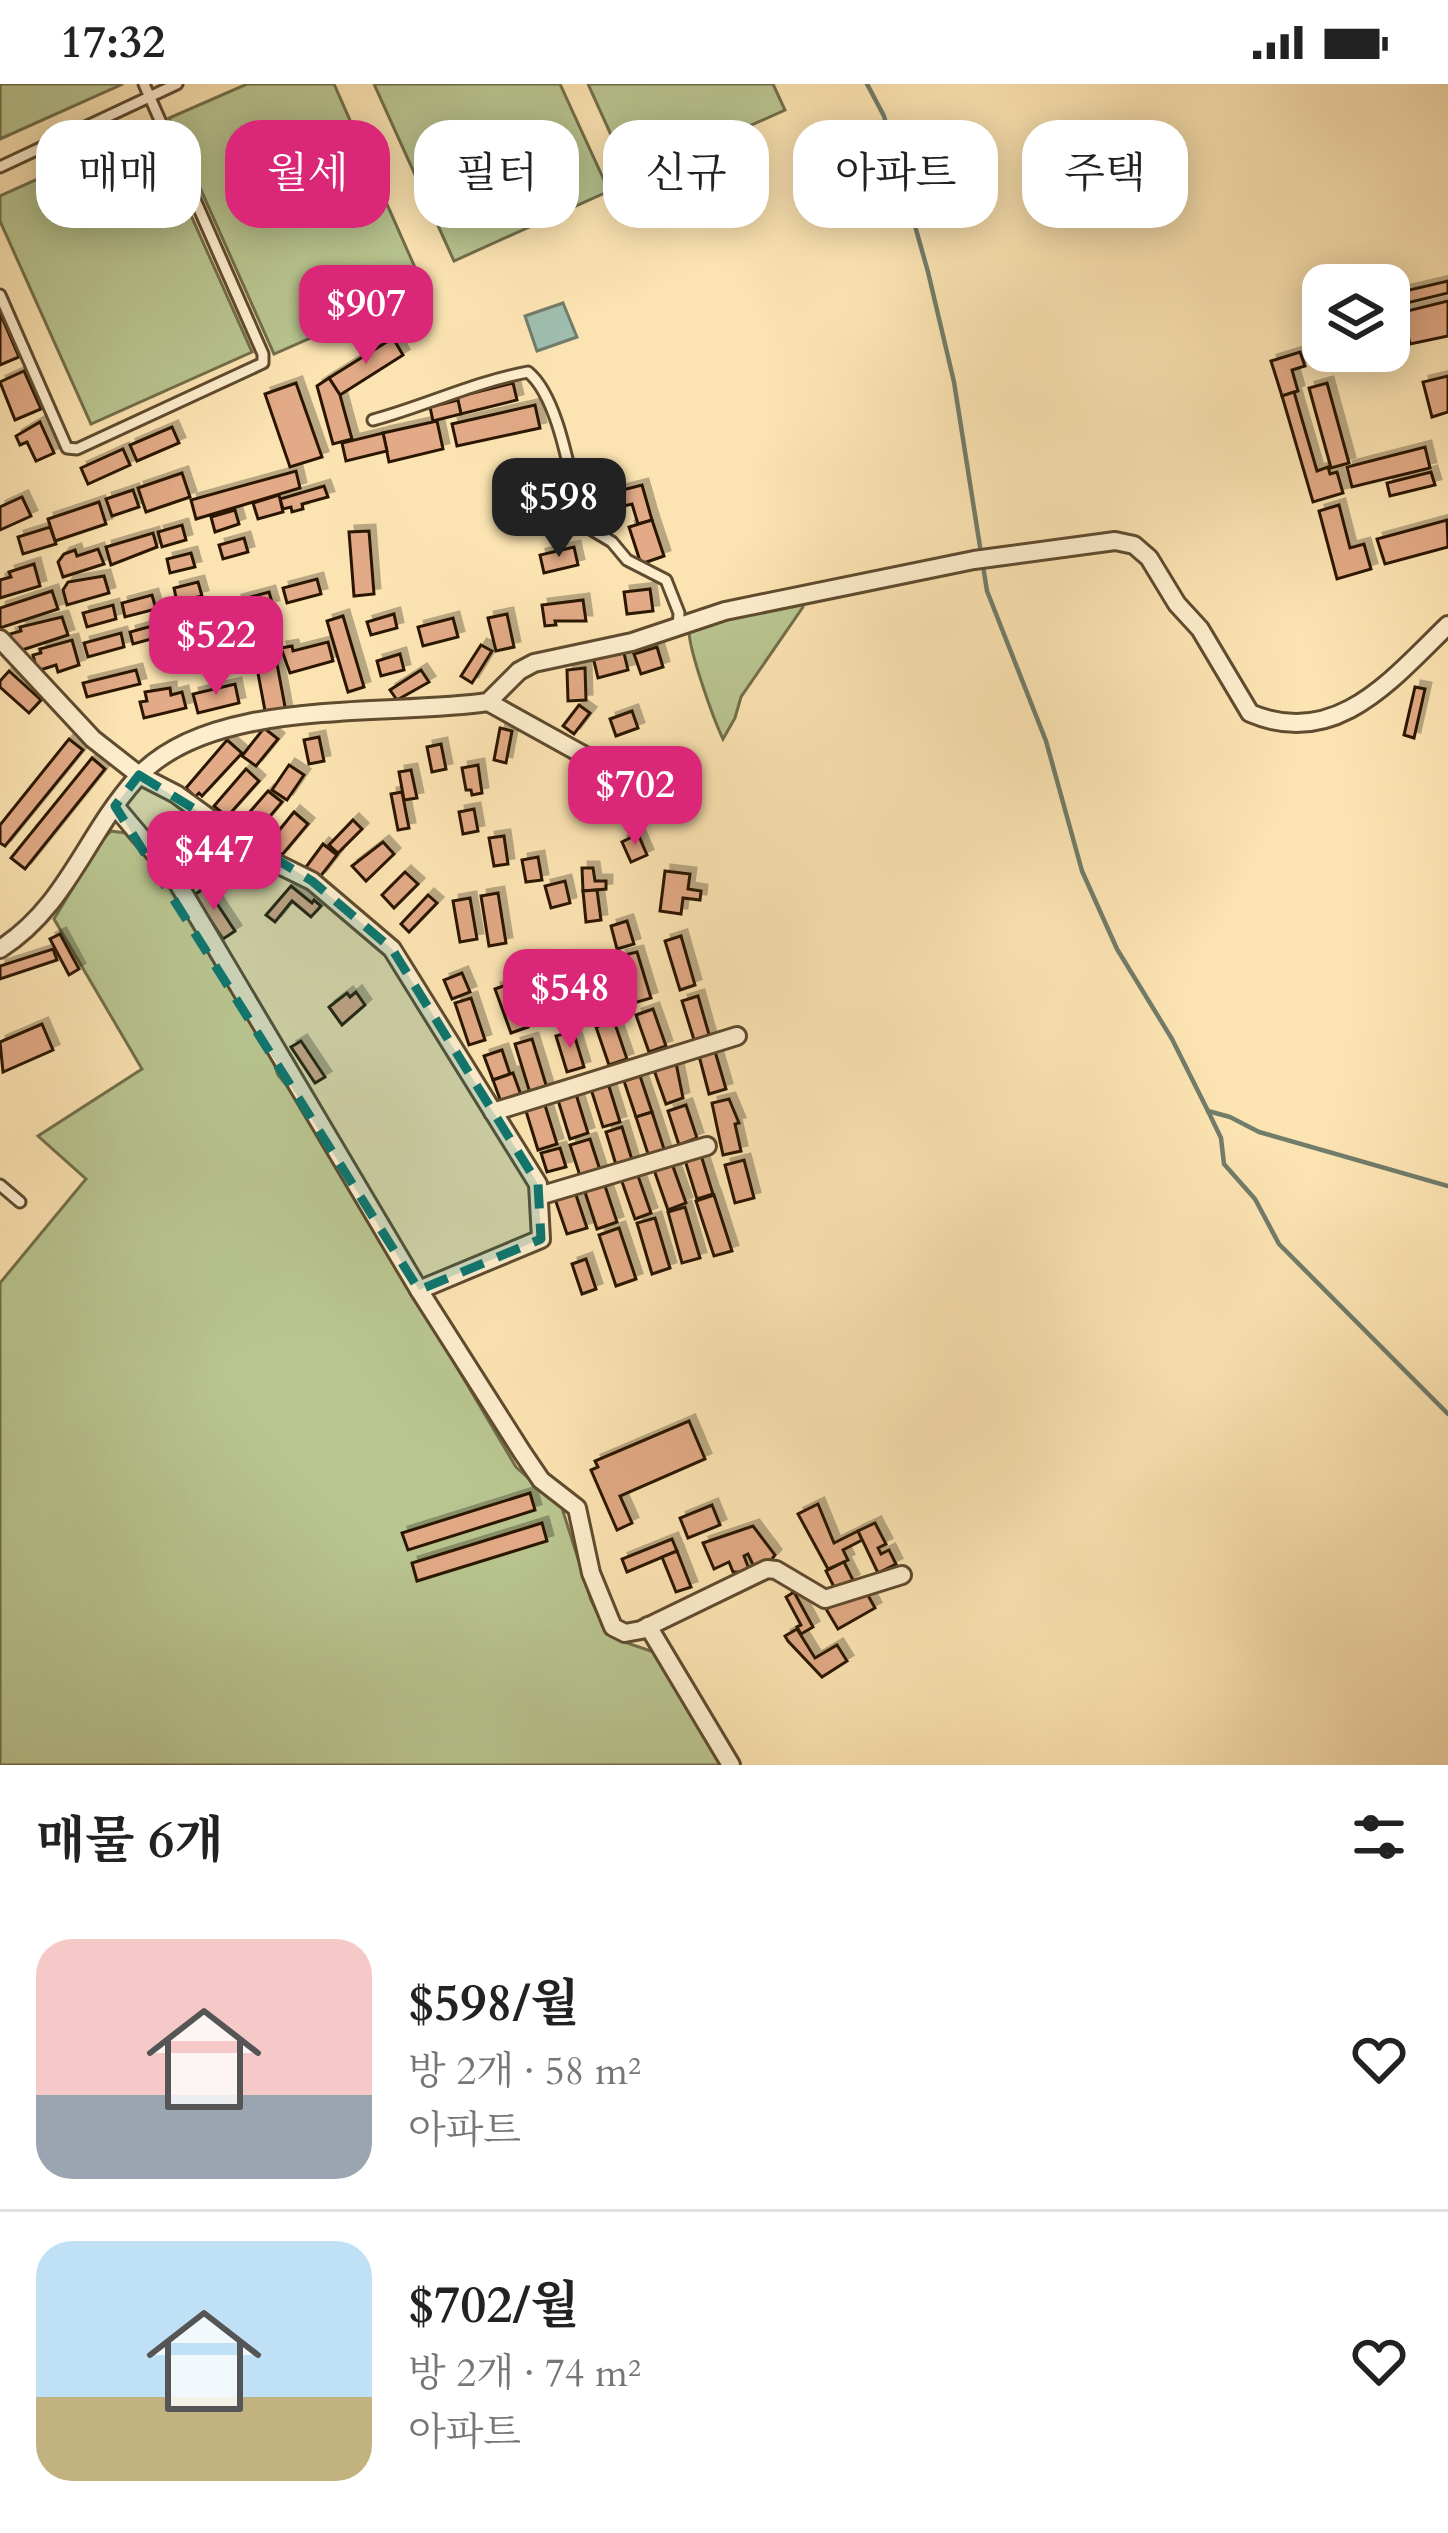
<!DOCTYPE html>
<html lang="ko">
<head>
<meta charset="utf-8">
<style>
  :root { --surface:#fff; --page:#f2f2f2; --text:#222; --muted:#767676; --line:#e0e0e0; --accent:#db2777 }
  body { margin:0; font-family:Cardo,"Noto Serif KR",serif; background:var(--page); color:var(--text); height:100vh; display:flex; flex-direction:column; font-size:45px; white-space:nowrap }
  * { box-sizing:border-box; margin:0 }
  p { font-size:39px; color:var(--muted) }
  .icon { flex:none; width:66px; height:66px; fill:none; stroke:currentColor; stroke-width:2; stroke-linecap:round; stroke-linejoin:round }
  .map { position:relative; height:1681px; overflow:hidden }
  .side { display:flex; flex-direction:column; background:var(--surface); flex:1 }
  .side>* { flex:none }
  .guide { position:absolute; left:36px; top:36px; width:1377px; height:108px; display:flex; gap:24px }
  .controls { position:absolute; left:1302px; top:180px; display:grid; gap:24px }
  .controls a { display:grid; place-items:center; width:108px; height:108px; border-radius:24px; background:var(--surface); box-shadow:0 6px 30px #0003; font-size:60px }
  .price { position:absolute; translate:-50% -102px; padding:0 27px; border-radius:24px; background:var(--accent); color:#fff; font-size:39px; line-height:78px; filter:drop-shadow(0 3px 6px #0008) }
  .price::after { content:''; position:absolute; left:50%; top:72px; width:36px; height:27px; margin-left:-18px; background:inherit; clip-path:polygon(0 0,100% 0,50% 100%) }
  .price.active { background:#222; color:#fff }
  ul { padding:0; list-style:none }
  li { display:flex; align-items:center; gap:36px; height:300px; padding:0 36px }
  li+li { border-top:3px solid var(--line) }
  li span { display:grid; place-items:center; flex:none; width:336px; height:240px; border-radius:36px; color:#555 }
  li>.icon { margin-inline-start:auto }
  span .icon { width:144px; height:144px; fill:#fffc; stroke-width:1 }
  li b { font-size:51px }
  h2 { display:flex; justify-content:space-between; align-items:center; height:144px; padding:0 36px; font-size:51px }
  .tag { padding:0 42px; border-radius:36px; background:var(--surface); box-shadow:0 6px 30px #0003; font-size:42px; line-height:108px }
  .tag.active { background:var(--accent); color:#fff }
  .status { display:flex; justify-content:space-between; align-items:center; height:84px; padding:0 60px; background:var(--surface); direction:ltr }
  .status svg { height:33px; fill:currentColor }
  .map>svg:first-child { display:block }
</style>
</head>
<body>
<div class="status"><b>17:32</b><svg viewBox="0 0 49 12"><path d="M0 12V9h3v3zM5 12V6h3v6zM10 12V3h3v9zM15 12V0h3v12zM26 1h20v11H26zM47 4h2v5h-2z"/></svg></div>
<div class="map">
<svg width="1448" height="1681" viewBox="0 0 1448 1681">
  <defs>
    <filter id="shadow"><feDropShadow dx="6" dy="-6" stdDeviation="0" flood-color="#0004"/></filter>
  </defs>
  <rect width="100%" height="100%" fill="#fce4b2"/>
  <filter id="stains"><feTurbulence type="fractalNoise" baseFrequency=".00167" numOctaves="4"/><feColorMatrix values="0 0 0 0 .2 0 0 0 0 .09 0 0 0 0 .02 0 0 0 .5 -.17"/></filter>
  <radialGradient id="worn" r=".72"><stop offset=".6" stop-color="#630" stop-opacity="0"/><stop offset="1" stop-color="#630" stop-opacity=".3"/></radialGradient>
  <g fill="#b9c590" stroke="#726e4a" stroke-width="3">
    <polygon points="0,0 123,0 0,55"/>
    <polygon points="247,0 334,0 424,204 274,270 169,34"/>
    <polygon points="374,0 560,0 609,107 454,177"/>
    <polygon points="588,0 773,0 785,26 631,95"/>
    <polygon points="152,44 252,268 91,340 0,137 0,112"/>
    <path d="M801,516l2,7 -62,90 -6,21 -12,21c-10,-21 -33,-86 -34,-107l8,-6z"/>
    <polygon points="111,747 125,749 167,797 271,971 278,991 298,1015 516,1383 562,1424 591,1516 604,1543 618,1556 654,1568 724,1681 0,1681 0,1199 86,1095 38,1052 142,985 54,835 102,756"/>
  </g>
  <polygon fill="#9fbeaf" stroke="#717c6a" stroke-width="3" points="563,219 577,253 537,267 525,232"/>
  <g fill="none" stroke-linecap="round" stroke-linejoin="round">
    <g stroke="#717c6a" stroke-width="4.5">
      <polyline points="867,0 884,32 928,188 954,298 987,507 1046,657 1082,787 1117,865 1172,955 1208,1027 1221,1054 1224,1080 1255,1115 1279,1160 1448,1330"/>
      <polyline points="1208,1027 1230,1033 1259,1048 1448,1102"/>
    </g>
  </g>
  <g fill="#e2aa86" stroke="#2b1803" stroke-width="3" filter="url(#shadow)">
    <polygon points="1448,197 1448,209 1395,222 1392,210"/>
    <polygon points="1448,217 1448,252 1410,260 1403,228"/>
    <polygon points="0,229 19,273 0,281"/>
    <polygon points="393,254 403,271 340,311 329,294"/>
    <polygon points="1323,262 1323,267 1389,267 1322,283 1317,263"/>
    <polygon points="1300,268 1305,282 1292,286 1298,307 1282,312 1271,277"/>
    <polygon points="24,287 41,325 15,336 0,298"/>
    <polygon points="1448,292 1448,328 1432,333 1423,298"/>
    <polygon points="329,294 340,311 352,355 333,360 317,302"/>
    <polygon points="296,299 322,373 290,383 265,310"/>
    <polygon points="513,299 517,316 461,330 457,313"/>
    <polygon points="1327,299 1349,379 1331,384 1309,304"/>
    <polygon points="1294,308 1317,387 1328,383 1330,390 1337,388 1343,409 1313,418 1282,312"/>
    <polygon points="458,316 461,330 433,337 430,323"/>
    <polygon points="535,321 540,344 457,362 452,340"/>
    <polygon points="437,337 443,365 389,378 383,349"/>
    <polygon points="40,338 54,369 36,377 27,358 20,361 16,352"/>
    <polygon points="172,343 179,359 137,377 130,361"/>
    <polygon points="383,349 387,367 346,377 342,359"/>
    <polygon points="1425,363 1430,384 1352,403 1347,383"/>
    <polygon points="123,365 130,381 88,400 81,384"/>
    <polygon points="296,387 300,404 196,435 191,416"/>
    <polygon points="1431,388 1435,401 1390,412 1387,399"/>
    <polygon points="182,389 190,413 146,428 138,404"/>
    <polygon points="642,401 652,436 638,440 632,420 587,431 583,416"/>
    <polygon points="324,402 328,413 302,420 303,425 292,428 291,423 283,425 280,415"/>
    <polygon points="133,406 139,423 112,432 106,415"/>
    <polygon points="279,411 283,428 258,435 253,419"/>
    <polygon points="22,413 31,432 0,446 0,423"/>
    <polygon points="99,418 106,440 55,457 48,435"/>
    <polygon points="1339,421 1350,464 1364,460 1371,485 1337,495 1319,427"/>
    <polygon points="235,426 239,440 215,448 211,433"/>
    <polygon points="652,436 664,472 641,480 629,443"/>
    <polygon points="1447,436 1448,463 1385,480 1377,455"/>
    <polygon points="182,441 186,456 162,463 158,448"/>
    <polygon points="50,443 56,460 23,470 18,453"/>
    <polygon points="369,447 374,510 354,512 349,448"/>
    <polygon points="153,449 157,463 111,481 106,463"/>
    <polygon points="244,454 248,468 223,475 219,461"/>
    <polygon points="574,463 578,481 544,489 540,471"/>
    <polygon points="98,465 104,480 63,493 58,478 64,470 75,466 77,472"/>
    <polygon points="191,469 195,483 170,489 167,475"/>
    <polygon points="34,480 40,502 0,514 0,496 11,493 9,488"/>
    <polygon points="104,492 109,509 67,521 63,506 68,498"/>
    <polygon points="317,495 321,510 287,519 283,504"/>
    <polygon points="198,498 202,512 177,518 174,504"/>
    <polygon points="650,505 653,527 627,530 624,508"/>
    <polygon points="52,507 58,525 0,544 0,524"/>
    <polygon points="269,508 273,522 240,531 236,517"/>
    <polygon points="152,511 156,525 125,533 122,519"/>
    <polygon points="583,516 586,537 555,537 556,541 545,542 542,521"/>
    <polygon points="113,521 116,535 87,543 83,529"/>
    <polygon points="394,530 397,544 371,551 367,538"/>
    <polygon points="507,530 514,563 496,567 488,534"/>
    <polygon points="343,532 364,603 348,608 327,537"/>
    <polygon points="62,533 68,551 16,568 10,550 21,547 20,543"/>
    <polygon points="453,534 458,553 423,562 418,543"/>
    <polygon points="163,539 166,551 133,560 130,548"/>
    <polygon points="121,549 124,563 88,573 84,559"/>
    <polygon points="72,556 79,581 58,588 56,581 37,587 33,571 41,569 40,565"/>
    <polygon points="328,558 333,577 290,589 281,564 292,562 293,567"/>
    <polygon points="481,561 492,567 472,599 461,592"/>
    <polygon points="214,562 219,580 197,586 192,568"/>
    <polygon points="657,563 663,583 641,590 634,570"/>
    <polygon points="623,565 628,586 598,594 593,573"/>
    <polygon points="400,570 404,586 381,592 377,577"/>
    <polygon points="277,580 286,628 266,632 257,584"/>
    <polygon points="585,584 586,616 568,617 567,586"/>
    <polygon points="136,586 140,600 87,613 83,599"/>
    <polygon points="421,586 429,598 397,616 390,606"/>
    <polygon points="9,587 41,616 29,629 0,603 0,597"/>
    <polygon points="235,600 239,619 198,629 193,610"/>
    <polygon points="1415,603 1425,605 1414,654 1404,651"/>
    <polygon points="170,604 171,611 182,608 186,624 144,634 140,618 147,617 145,608"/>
    <polygon points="579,621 590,629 574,650 563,642"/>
    <polygon points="632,627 638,644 616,652 610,635"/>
    <polygon points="264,644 278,655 256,682 242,672"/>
    <polygon points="500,644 512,647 506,679 494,676"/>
    <polygon points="319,653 324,677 309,680 304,656"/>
    <polygon points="69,655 83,666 5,762 0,759 0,741"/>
    <polygon points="227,656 242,669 202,712 199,709 195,713 186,704"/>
    <polygon points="441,660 446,685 432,688 427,663"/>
    <polygon points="654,673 686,703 674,716 641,687"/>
    <polygon points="92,674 105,685 25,785 11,774"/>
    <polygon points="289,681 304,691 287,716 272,706"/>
    <polygon points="478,681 482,709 472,711 471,706 466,706 462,684"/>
    <polygon points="246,685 259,697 227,733 214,722"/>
    <polygon points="411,686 417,714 404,716 399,688"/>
    <polygon points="621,694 632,727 616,733 605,700"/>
    <polygon points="268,707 282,718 255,750 241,738"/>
    <polygon points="402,708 409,744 398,746 391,710"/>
    <polygon points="474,725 478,747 463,750 459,728"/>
    <polygon points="294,728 308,740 282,771 268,760"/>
    <polygon points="182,732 194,747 165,769 153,753"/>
    <polygon points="353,736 362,745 338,769 329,761"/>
    <polygon points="638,750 647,771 631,778 622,758"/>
    <polygon points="504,752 508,780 494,782 489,754"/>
    <polygon points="383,758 394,770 366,797 352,782"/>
    <polygon points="217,759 230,774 193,804 181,789"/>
    <polygon points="323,760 337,771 320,793 306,783"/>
    <polygon points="538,773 542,796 526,798 522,776"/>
    <polygon points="582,784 593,784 595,797 606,797 606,805 583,807"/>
    <polygon points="665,787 690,790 688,805 701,807 700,816 683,814 681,830 660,827"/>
    <polygon points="405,788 418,800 394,824 382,811"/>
    <polygon points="565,797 570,819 551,824 545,802"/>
    <polygon points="291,802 312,819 314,816 321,822 311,833 292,817 275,838 266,831"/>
    <polygon points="206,803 235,847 223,855 194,811"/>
    <polygon points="597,806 601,836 586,838 583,807"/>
    <polygon points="498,809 506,859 489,862 481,812"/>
    <polygon points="428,811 437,819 409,848 401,840"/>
    <polygon points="470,814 477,855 460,858 453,817"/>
    <polygon points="627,837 634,860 617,865 611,842"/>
    <polygon points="60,850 79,885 69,891 50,855"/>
    <polygon points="681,852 695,901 680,906 665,857"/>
    <polygon points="53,865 57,876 0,895 0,882"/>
    <polygon points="637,868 651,914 634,919 620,872"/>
    <polygon points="592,877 608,922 592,927 577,882"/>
    <polygon points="559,886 564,901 559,902 570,935 553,941 537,893"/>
    <polygon points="462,889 470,908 452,915 444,896"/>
    <polygon points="512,899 528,943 511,949 495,905"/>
    <polygon points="356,908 365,921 342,941 329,923 347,909 350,913"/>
    <polygon points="698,912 710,954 695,959 682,917"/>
    <polygon points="471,914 485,956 469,961 455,919"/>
    <polygon points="653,925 666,962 649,968 636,931"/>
    <polygon points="614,937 627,975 609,981 596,943"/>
    <polygon points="42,940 53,966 3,988 0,958"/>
    <polygon points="573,947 584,983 567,988 556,952"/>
    <polygon points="532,955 547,1004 530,1009 515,960"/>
    <polygon points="301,957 325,993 315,999 291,963"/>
    <polygon points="714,964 726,1005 709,1010 698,968"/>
    <polygon points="502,966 510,990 493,996 484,972"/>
    <polygon points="676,979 683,1014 666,1020 654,986"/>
    <polygon points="513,989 521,1011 501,1018 493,996"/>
    <polygon points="640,992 652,1028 636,1033 624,997"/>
    <polygon points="607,996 620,1038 603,1043 590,1002"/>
    <polygon points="575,1007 588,1049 570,1055 557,1013"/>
    <polygon points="729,1015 739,1039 735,1040 741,1067 723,1071 712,1019"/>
    <polygon points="544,1018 557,1060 538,1066 525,1024"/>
    <polygon points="686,1021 697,1054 679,1061 668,1027"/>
    <polygon points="652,1028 665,1068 649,1073 636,1033"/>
    <polygon points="622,1043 633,1079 617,1084 606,1048"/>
    <polygon points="590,1055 601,1089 581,1095 570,1061"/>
    <polygon points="560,1064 566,1083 547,1088 541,1069"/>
    <polygon points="700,1068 713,1110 697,1115 684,1073"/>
    <polygon points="744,1076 754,1114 735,1119 725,1081"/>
    <polygon points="671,1077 686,1119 668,1126 653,1083"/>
    <polygon points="637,1089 651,1129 635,1135 621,1095"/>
    <polygon points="604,1099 617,1138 597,1145 584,1105"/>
    <polygon points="575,1108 587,1144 567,1150 555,1115"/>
    <polygon points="714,1111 732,1167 714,1172 696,1117"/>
    <polygon points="685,1123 700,1174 682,1179 668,1128"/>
    <polygon points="655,1134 670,1184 652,1190 637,1139"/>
    <polygon points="619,1144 636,1195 616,1202 599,1151"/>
    <polygon points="586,1175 596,1205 582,1210 572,1180"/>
    <polygon points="689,1337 705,1375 620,1412 632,1439 617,1446 591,1386 598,1383 595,1377"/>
    <polygon points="530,1409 535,1426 408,1466 402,1449"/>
    <polygon points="818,1420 834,1459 858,1447 862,1456 843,1466 848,1476 828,1485 798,1430"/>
    <polygon points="712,1421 720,1441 688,1454 680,1434"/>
    <polygon points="542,1439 547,1457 417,1497 412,1479"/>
    <polygon points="875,1439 886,1460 878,1464 881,1470 889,1466 896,1480 878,1489 858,1447"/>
    <polygon points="753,1442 775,1471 772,1475 754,1483 748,1470 744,1472 749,1485 740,1488 733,1488 729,1478 714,1485 703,1459"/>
    <polygon points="672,1455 677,1467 627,1488 622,1475"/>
    <polygon points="677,1467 691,1503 676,1508 662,1473"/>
    <polygon points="844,1478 853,1496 835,1505 826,1487"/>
    <polygon points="865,1506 875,1524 838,1545 826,1525"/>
    <polygon points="794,1508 813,1543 801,1550 797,1543 801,1541 786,1513"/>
    <polygon points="797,1545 815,1574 837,1561 847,1577 822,1593 788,1557 785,1552"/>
  </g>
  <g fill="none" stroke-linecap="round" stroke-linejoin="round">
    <defs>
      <g id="lane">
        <polyline points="0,83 177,0"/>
        <polyline points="0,211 67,364 77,365 263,279 263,270 144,0"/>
        <path d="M373,336c52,-14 101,-38 155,-48 32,26 43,111 54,152l30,18 15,18 39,20 13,33 -1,15"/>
        <polyline points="0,1101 20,1118"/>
      </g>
      <g id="street">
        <polyline points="0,555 93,655 139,691 176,710 263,773 312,797 392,865 538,1100 541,1155 419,1206"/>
        <polyline points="488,618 607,684"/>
        <polyline points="115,722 173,791 419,1206 522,1368 541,1396 577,1424 591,1489 613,1543 625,1549 641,1546 767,1485 776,1486 825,1515 902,1491"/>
        <path d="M0,865c67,-43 85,-113 136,-170 73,-83 250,-62 352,-77l31,-31 15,-8 98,-21 93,-31 249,-51 141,-19 19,4 15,13 28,46 23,25 50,84c86,37 143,-35 198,-88"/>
        <polyline points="493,1028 737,952"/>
        <polyline points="539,1112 707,1062"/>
        <polyline points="648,1542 731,1681"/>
      </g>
    </defs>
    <use href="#lane" stroke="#5f4b2f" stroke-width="15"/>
    <use href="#street" stroke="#5f4b2f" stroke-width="22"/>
    <use href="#lane" stroke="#fdedcd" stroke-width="9"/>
    <use href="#street" stroke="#fdedcd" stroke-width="16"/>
  </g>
  <path fill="#0f766e" fill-opacity="0.2" stroke="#0f766e" stroke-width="9" stroke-dasharray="24 15" stroke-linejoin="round" d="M139,691l173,106 80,68 146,235 3,55 -122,51 -304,-484z"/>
  <rect width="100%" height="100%" filter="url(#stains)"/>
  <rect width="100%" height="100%" fill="url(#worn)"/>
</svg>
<div class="controls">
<a><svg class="icon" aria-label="layers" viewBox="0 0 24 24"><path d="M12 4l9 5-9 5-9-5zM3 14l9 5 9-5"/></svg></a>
</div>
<b class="price" style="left:366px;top:283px">$907</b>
<b class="price active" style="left:559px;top:476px">$598</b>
<b class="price" style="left:216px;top:614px">$522</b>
<b class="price" style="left:635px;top:764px">$702</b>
<b class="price" style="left:214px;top:829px">$447</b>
<b class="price" style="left:570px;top:967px">$548</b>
<div class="guide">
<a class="tag">매매</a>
<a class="tag active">월세</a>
<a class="tag">필터</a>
<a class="tag">신규</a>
<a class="tag">아파트</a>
<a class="tag">주택</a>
</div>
</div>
<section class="side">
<h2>매물 6개<svg class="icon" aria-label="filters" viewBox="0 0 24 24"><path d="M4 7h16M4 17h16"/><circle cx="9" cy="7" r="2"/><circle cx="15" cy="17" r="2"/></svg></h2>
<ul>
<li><span style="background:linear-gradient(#f6c9c9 65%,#9aa5b1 0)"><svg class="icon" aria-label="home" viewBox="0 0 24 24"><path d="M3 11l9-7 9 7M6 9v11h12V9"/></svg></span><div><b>$598/월</b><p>방 2개 · 58 m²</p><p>아파트</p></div><svg class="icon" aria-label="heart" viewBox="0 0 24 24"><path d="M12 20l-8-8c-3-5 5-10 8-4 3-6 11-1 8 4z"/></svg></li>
<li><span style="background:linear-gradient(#bfe0f5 65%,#c2b280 0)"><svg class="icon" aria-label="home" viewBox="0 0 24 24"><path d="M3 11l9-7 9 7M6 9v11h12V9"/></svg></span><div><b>$702/월</b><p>방 2개 · 74 m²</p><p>아파트</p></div><svg class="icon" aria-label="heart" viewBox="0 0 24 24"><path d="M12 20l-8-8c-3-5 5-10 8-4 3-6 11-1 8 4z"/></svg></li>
</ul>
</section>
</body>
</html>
